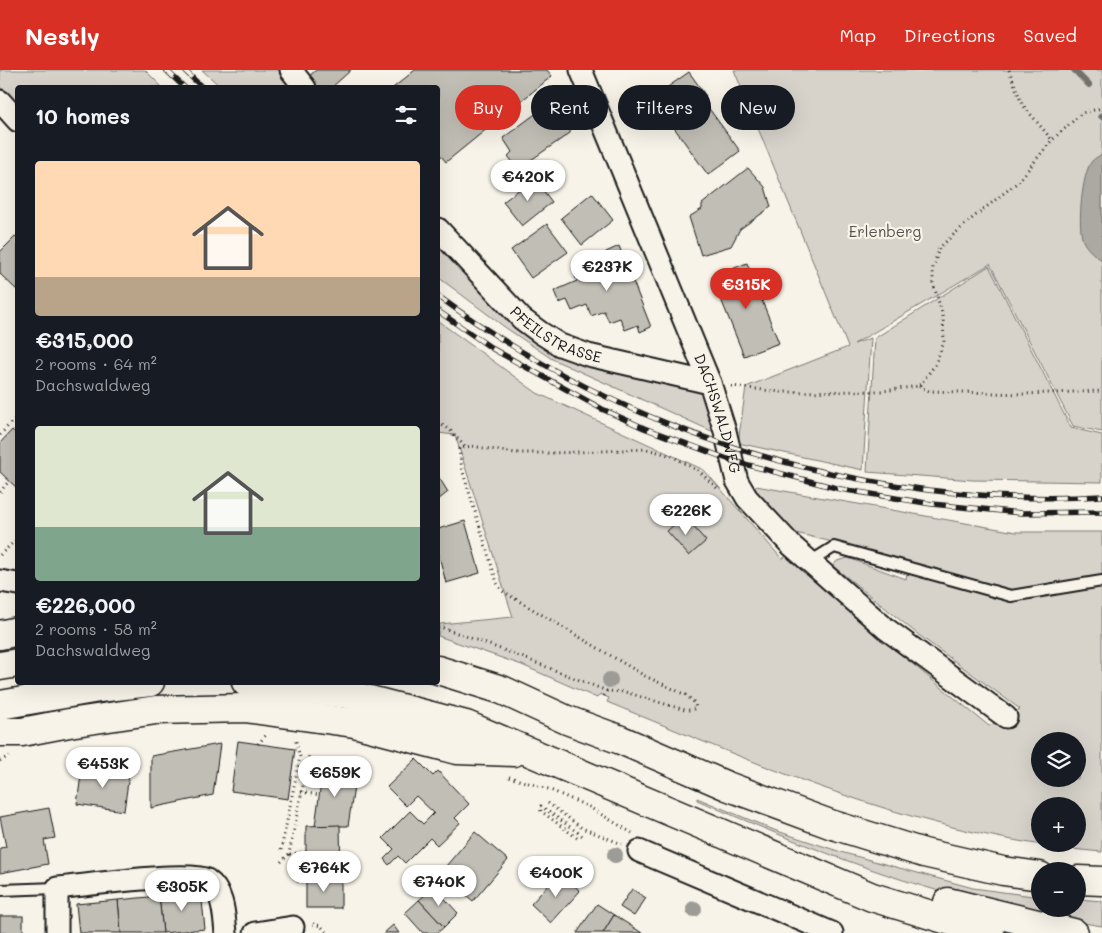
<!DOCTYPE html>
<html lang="en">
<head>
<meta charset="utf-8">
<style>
  :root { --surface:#171b24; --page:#20242c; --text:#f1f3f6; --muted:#9ea1a6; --accent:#d93025 }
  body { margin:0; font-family:Mali,sans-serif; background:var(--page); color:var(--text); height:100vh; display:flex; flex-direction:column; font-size:19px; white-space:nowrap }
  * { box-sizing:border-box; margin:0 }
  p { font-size:16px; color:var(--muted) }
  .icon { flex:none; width:28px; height:28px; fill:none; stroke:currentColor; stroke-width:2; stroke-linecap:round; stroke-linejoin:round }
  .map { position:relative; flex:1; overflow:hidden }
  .sheet { position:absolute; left:15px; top:15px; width:425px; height:600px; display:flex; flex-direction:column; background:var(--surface); border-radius:5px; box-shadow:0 5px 20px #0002 }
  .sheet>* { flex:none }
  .top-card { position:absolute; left:455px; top:15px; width:475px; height:45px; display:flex; gap:10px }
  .fabs { position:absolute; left:1031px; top:662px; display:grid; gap:10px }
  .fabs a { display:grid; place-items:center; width:55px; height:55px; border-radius:50%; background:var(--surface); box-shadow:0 5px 20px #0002; font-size:25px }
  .price { position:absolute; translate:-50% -42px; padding:0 11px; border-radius:18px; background:#fff; color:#222; font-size:16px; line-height:32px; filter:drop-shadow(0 1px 2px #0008) }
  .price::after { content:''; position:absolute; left:50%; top:30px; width:15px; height:11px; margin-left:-8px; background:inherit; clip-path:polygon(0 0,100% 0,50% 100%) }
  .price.current { background:var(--accent); color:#fff }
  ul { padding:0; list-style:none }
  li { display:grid; align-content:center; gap:10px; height:265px; padding:0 20px }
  li span { display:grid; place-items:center; height:155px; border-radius:5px; color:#555 }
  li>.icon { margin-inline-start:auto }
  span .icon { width:90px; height:90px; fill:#fffc; stroke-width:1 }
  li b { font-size:21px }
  h2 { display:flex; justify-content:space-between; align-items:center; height:60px; padding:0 20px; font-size:21px }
  .chip { padding:0 18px; border-radius:22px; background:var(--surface); box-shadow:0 5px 20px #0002; font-size:18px; line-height:45px }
  .chip.current { background:var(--accent); color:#fff }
  header { display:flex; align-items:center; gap:30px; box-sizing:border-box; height:70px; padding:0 25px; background:var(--accent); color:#fff }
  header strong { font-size:24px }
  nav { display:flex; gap:28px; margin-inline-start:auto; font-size:18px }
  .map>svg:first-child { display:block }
</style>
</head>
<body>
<header>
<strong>Nestly</strong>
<nav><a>Map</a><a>Directions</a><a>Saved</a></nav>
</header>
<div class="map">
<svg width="1102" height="863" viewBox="0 0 1102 863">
  <rect width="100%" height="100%" fill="#f7f3e8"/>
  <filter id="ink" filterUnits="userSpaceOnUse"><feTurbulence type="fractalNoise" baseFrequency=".02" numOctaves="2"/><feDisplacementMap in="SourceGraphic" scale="10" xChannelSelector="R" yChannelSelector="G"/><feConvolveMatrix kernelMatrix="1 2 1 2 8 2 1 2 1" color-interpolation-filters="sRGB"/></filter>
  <g filter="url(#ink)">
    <g fill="#d7d3cb" stroke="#7a7874" fill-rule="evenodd">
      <polygon points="0,0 145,0 162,17 18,18 17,38 0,17"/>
      <polygon points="202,0 283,0 296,17 221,17"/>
      <polygon points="734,0 1102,0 1102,362 1073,356 990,194 854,274 871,268 863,400 738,373 746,317 848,277"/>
      <polygon points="438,167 525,257 705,321 716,363 552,289 506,258 438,207"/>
      <polygon points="989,196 1071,358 1102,365 1102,412 973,410 867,402 875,268"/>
      <path d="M438,251l99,72 167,77 78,89 6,-4 90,81 111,90 31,-17 -100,-73 -87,-70 4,-5 11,-3 58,21 3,-18 -113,-28 -3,4 -46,-47 9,-4 260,46h86v320c-179,-15 -332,-83 -495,-150l2,-4 -9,-4 -3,4 -75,-33 -84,-29 2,-12 73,-7 -58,-182 -17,-2zM1040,671h38v38h-38zM1040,736h38v38h-38z"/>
      <path d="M697,728l77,32 70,23 129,35 67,9v12h38v-10l24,2v25c-43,-7 -85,-14 -127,-25 -96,-25 -188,-62 -278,-101z"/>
    </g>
    <path fill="#aca9a2" stroke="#72716c" d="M1102,84v106c-7,-4 -15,-11 -19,-19 -6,-14 -1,-69 9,-80 3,-3 7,-5 10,-7z"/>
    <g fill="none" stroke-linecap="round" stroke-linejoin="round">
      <g stroke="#72716c" stroke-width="6">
        <polyline points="1074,0 1089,15"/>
        <polyline points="1101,46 1102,47"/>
      </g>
    </g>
    <g fill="#c0beb5" stroke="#1c1c1c">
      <polygon points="316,0 351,0 331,18 315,18 307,8"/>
      <polygon points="415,0 547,0 552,6 446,92 438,82 438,18 393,18"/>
      <polygon points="689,2 706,26 673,50 655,26"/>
      <polygon points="702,29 740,81 708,105 670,52"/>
      <polygon points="554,30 573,38 570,63 518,99 508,86 512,82 503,68"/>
      <polygon points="748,98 765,117 771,137 740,159 731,176 701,185 689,147 702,139 702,134"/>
      <polygon points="534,108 552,132 522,156 503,132"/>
      <polygon points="592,123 613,150 582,175 561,148"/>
      <polygon points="547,154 568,182 531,208 511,180"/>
      <polygon points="18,164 18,221 0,204 0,182"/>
      <polygon points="619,176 651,257 640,262 638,255 625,260 620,248 609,252 604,241 591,246 587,235 572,241 567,230 559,233 554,221 577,211 575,206 587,202 585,198 596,193 595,190 607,185 606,182"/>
      <polygon points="747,193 779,273 744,286 712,207"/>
      <polygon points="12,360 18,365 18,419 0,402 0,373"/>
      <polygon points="438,406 448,422 438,430"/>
      <polygon points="684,446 706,471 689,486 667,461"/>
      <polygon points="465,451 480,503 446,513 438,482 438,459"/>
      <polygon points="238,671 295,679 288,729 231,721"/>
      <polygon points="220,674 213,725 151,738 151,686"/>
      <polygon points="416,689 433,706 438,701 469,734 455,748 460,753 437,775 430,768 405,793 398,786 389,795 384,789 394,779 383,768 410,741 423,754 434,743 416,726 406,736 387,717"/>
      <polygon points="82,698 129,704 124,741 77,734"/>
      <polygon points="323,698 356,704 348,756 315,756"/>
      <polygon points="49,738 55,768 44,770 48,794 0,803 0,778 6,777 0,747"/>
      <polygon points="340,755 341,808 306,808 306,756"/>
      <polygon points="475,762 508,790 473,831 440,803"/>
      <polygon points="560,802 580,821 551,853 531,834"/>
      <rect x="306" y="808" width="35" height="30"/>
      <polygon points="434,817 458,843 444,857 419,830"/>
      <polygon points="632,819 646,828 634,846 620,837"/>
      <polygon points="201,822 205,859 163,863 159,826"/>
      <polygon points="159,826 163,863 121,863 118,830"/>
      <polygon points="118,830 121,863 79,863 76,834"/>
      <polygon points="419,830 444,857 437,863 423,863 405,843"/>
      <polygon points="597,834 614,845 603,863 577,863"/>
      <polygon points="614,845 642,863 603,863"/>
      <rect x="0" y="846" width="23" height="17"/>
      <polygon points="393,855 399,863 384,863"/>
    </g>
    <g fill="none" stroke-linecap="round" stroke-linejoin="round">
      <g stroke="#d6d3c9" stroke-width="21" stroke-dasharray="21 11" stroke-linecap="butt">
        <polyline points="1006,647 1040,685"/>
        <polyline points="1062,709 1073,721 1102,770"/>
      </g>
      <defs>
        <g id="service">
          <polyline points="810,492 834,477 1011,526 1102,511"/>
          <polyline points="0,820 57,818"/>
        </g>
        <g id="minor">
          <polyline points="291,0 305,18"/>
          <path id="s1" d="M581,0l129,313 15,48 12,50 10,17 44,47 94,83 121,89"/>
          <polyline points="0,31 18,51"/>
          <path id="s2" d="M438,159l84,90 19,14 19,12 28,10 122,28"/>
          <polyline points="0,511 18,514"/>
          <polyline points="639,781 832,863"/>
          <path d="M57,863v-45c25,-2 134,-18 150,-8 17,12 17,35 19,53"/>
          <polyline points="255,863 293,857"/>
        </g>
        <g id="trunk">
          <polyline points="0,565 18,561"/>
          <polyline points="0,596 18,593"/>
          <polyline points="438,600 502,620 567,650 621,670 727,716 830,754 924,783 1003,801 1040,806"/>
          <polyline points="246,612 347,624 466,655 872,827 990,863"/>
          <polyline points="0,635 99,618 150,612"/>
          <polyline points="0,662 22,662 69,653 156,640 245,638 354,653 457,680 514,682"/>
          <polyline points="1078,810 1102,811"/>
          <polyline points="948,832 1074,863"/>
        </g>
      </defs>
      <use href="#service" stroke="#1c1c1c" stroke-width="14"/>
      <use href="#minor" stroke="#1c1c1c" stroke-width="25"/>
      <use href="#trunk" stroke="#1c1c1c" stroke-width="31"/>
      <g stroke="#1c1c1c" stroke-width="3" stroke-dasharray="1 4" stroke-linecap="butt">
        <polyline points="1009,0 1022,34 1052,70"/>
        <polyline points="731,316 780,322 883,321 919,316 935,295 944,272 943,246 933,213 933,198 939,178 970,150 1018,112 1052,70 1082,43 1102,38"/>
        <polyline points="919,316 929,321 1023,324 1102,321"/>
        <polyline points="438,353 449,359 465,377"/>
        <polyline points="0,365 18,345"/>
        <polyline points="0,422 9,411"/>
        <polyline points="0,485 18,468"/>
        <polyline points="438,556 514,584 607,621 625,622 685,640 691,640 696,638 695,633 686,625 645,606 502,521 497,513 462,399 459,379 471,376 515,383 554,383 647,379 672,386 700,402 718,419"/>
        <polyline points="604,626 607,621"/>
        <polyline points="258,674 266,665"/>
        <polyline points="0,691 9,686"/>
        <polyline points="509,707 548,719 589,737 632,763"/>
        <polyline points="301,722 319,725"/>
        <polyline points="548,733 582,758 622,774"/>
        <polyline points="577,768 541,741 540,738 541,736 584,767"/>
        <polyline points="281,780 300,687 295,668"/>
        <polyline points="289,784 293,788 296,811 306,811"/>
        <polyline points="290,784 306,782"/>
        <polyline points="281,792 289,784 309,686"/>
        <polyline points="313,854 321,856 327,863"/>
      </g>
      <use href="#service" stroke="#f7f3e8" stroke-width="10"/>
      <use href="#minor" stroke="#f7f3e8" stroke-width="21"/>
      <use href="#trunk" stroke="#f7f3e8" stroke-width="28"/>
      <defs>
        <g id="rail">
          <polyline points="166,0 185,18"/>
          <polyline points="184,0 203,18"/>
          <path d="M438,226c148,108 309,171 490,194 58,7 116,10 174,6"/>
          <polyline points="438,241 493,279 602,339 644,358 733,391 840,419 932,434 1021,443 1102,442"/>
        </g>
      </defs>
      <use href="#rail" stroke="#1c1c1c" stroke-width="5.5"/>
      <use href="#rail" stroke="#f7f3e8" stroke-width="4" stroke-dasharray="11" stroke-linecap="butt"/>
    </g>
    <g fill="#9d9b95">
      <circle cx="610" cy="610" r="8"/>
      <circle cx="615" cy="785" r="8"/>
      <circle cx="694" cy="839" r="8"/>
    </g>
  </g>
  <g text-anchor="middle" stroke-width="4.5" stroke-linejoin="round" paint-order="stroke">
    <g font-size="15" fill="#545351" stroke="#f7f3e8">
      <text x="885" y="167">Erlenberg</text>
    </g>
    <g font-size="15" fill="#1c1c1c" stroke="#f7f3e8">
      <text dy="5" stroke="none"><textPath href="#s2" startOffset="161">PFEILSTRASSE</textPath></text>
      <text dy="5" stroke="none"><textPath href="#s1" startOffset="370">DACHSWALDWEG</textPath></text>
    </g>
  </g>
</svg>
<div class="fabs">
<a><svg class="icon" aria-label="layers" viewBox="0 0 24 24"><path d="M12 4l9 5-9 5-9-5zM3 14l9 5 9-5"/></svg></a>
<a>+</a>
<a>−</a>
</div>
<b class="price" style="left:528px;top:132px">€420K</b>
<b class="price" style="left:607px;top:222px">€237K</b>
<b class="price current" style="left:746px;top:240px">€315K</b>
<b class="price" style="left:686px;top:466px">€226K</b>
<b class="price" style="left:103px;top:719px">€453K</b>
<b class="price" style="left:335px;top:728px">€659K</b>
<b class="price" style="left:324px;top:823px">€764K</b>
<b class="price" style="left:556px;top:828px">€400K</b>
<b class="price" style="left:439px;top:837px">€740K</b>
<b class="price" style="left:182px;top:842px">€305K</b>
<div class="top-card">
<a class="chip current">Buy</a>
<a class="chip">Rent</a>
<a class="chip">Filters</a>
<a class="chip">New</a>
</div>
<section class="sheet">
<h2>10 homes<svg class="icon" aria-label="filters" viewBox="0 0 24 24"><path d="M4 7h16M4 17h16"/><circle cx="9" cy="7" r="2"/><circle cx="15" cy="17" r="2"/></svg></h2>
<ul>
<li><span style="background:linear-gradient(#ffd9b3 75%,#b9a48a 0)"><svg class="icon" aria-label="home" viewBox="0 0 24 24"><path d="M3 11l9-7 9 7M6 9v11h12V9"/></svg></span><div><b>€315,000</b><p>2 rooms · 64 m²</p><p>Dachswaldweg</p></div></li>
<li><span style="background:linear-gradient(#dfe7d0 65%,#7fa58c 0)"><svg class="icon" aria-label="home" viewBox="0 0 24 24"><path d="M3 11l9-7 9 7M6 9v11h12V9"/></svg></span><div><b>€226,000</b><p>2 rooms · 58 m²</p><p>Dachswaldweg</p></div></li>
</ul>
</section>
</div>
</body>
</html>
